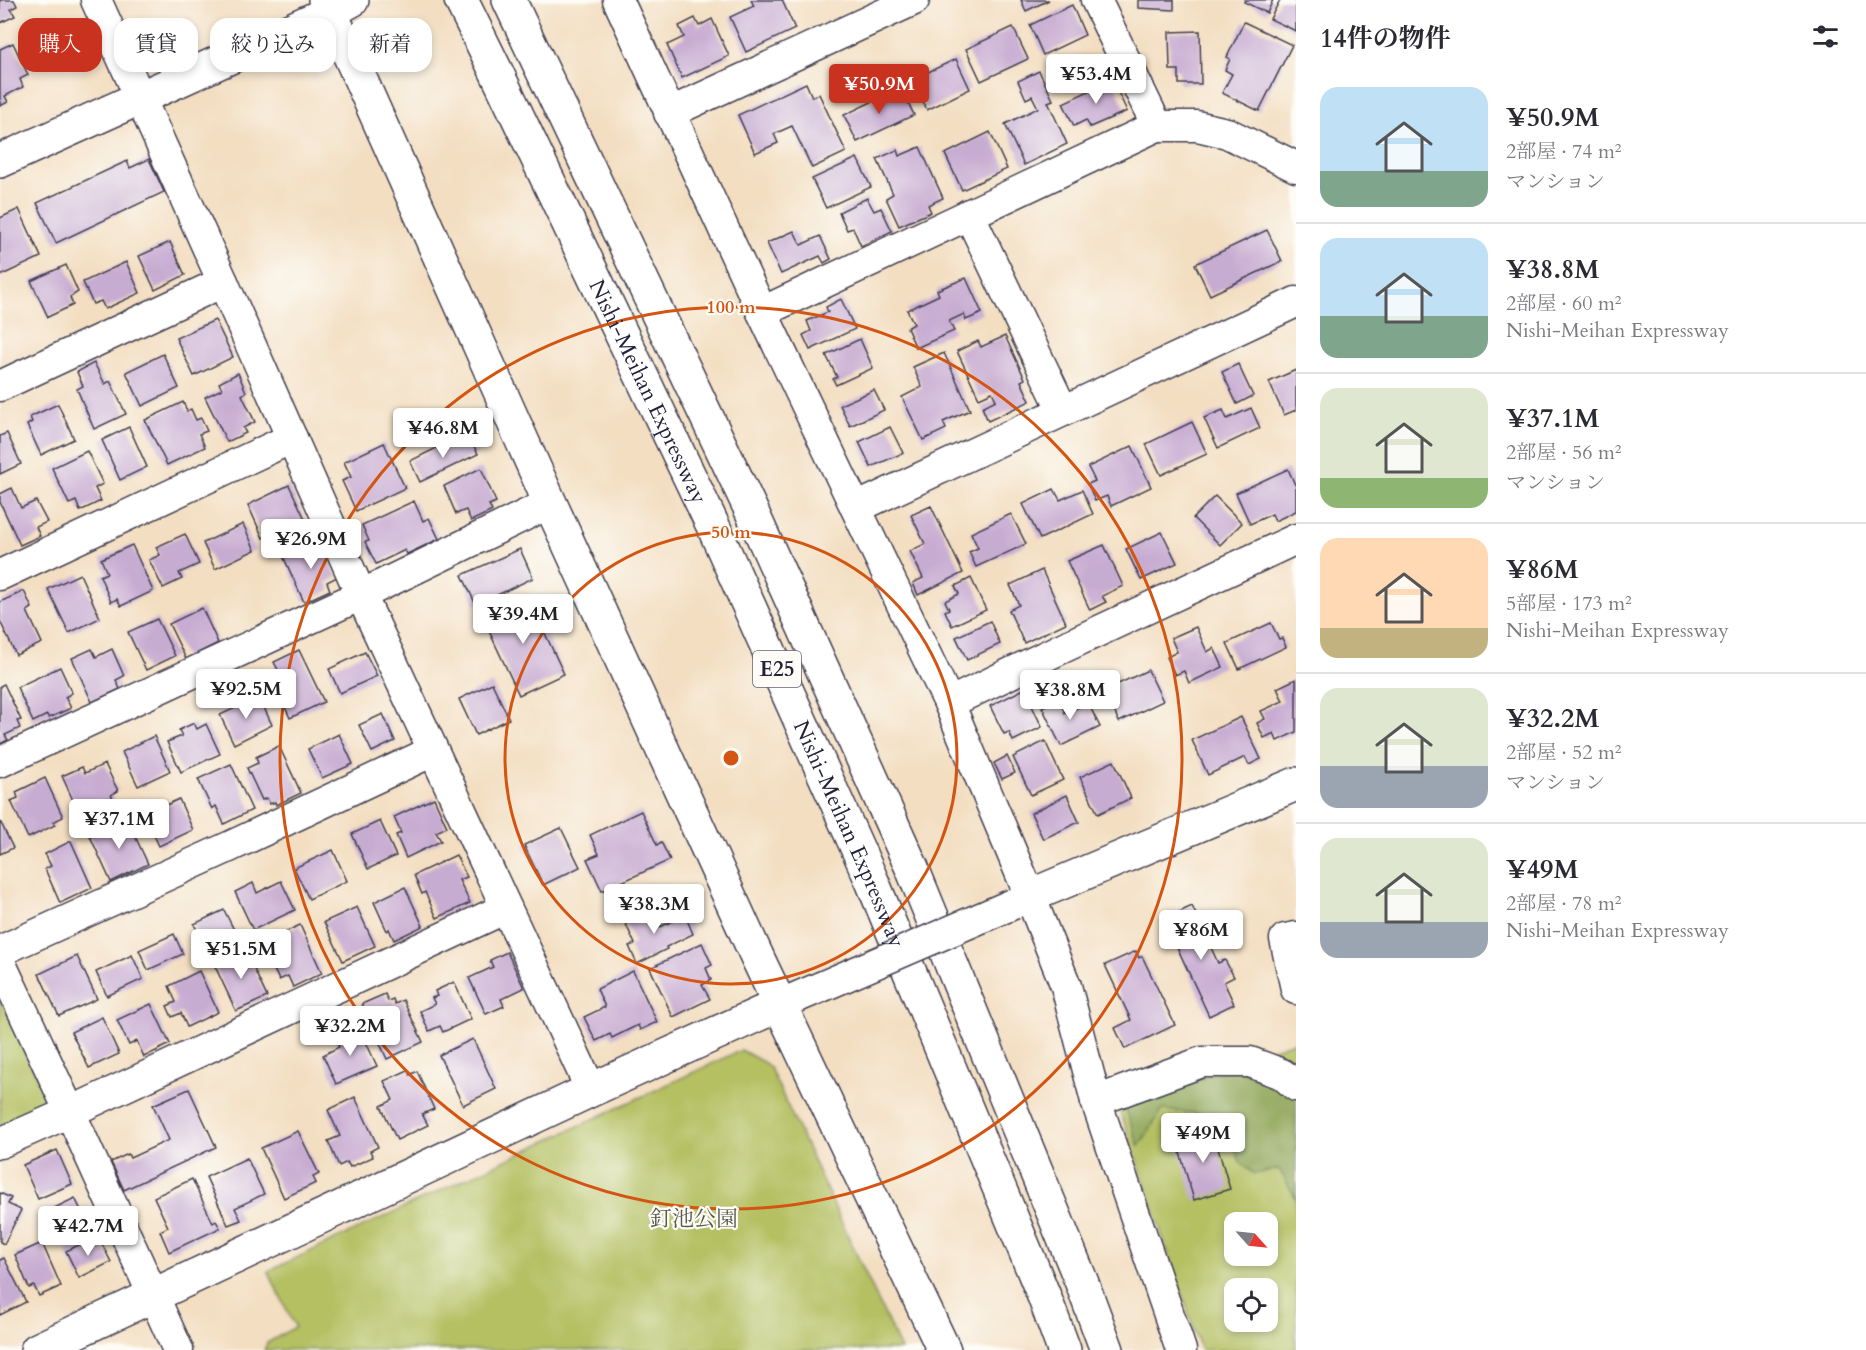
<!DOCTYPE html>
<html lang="ja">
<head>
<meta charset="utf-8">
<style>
  :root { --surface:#fff; --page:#f7f7f7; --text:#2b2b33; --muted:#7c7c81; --line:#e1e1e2; --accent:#c8321e }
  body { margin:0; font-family:Cardo,"Noto Serif JP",serif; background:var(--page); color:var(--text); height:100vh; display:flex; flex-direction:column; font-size:22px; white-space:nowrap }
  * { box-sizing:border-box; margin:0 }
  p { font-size:20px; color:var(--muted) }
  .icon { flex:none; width:33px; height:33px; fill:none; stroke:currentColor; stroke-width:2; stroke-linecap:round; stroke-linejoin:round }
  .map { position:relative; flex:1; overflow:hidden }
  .side { display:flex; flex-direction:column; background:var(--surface); width:570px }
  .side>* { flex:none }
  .banner { position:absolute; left:18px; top:18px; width:570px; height:54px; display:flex; gap:12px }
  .needle { width:39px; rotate:117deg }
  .fabs { position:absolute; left:1224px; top:1212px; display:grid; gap:12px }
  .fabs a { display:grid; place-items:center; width:54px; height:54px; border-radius:12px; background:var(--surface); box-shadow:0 3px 9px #0003; font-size:30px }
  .price { position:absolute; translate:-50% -51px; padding:0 14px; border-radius:6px; background:#fff; color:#222; font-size:20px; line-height:39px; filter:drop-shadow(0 2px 3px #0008) }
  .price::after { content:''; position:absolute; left:50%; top:36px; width:18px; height:14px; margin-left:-9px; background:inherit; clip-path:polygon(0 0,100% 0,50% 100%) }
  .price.on { background:var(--accent); color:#fff }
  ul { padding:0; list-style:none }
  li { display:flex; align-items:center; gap:18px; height:150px; padding:0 24px }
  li+li { border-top:2px solid var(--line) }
  li span { display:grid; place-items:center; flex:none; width:168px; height:120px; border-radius:18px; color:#555 }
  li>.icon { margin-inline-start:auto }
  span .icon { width:72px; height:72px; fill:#fffc; stroke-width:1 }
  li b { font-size:26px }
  h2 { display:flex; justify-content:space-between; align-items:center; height:72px; padding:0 24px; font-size:26px }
  .chip { padding:0 21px; border-radius:18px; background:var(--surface); box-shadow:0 3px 9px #0003; font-size:21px; line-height:54px }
  .chip.on { background:var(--accent); color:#fff }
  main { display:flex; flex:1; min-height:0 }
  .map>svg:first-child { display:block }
</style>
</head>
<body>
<main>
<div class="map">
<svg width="1296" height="1350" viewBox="0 0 1296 1350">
  <rect width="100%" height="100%" fill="#fdfcf7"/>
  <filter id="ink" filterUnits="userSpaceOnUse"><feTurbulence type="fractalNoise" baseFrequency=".0167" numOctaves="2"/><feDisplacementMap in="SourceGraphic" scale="12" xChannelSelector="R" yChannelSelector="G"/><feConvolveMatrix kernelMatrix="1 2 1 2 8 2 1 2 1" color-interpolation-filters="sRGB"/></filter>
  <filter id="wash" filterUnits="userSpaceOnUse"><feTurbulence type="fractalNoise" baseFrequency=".008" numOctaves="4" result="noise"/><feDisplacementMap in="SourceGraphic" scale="24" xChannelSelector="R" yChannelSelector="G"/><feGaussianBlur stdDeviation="1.35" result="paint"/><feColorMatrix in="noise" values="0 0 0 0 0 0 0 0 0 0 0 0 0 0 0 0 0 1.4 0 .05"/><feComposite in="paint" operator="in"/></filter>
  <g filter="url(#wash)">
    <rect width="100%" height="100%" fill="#f3dec1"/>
    <g fill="#b4c062" stroke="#6b714e" stroke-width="1.5" fill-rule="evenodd">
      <polygon points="0,997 45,1093 40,1112 0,1129"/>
      <path d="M1296,1041v309h-95l-83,-245zM1234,1222h34v34h-34zM1234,1288h34v34h-34z"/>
      <polygon points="741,1050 765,1063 770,1068 901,1350 264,1350 267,1343 295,1327 268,1271"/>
    </g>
    <polygon fill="#8fa658" stroke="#58644a" stroke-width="1.5" points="1233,1067 1296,1095 1296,1199 1279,1169 1254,1174 1240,1162 1226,1124 1194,1113 1162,1110 1139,1146 1125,1108"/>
    <g id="blocks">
      <g fill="#c7acd2">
        <polygon points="0,0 14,0 17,6 11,9 15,16 0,23"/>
        <polygon points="751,0 782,0 795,29 746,52 730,17 754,6"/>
        <polygon points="1021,0 1049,0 1026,11"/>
        <polygon points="1138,0 1174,0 1174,10 1138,8"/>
        <polygon points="1245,0 1273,0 1267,13 1244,2"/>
        <polygon points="1280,0 1296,0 1296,31 1270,19"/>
        <polygon points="1072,5 1085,35 1043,55 1030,25"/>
        <polygon points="695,18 699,26 712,19 729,56 682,78 667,45 684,37 679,26"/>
        <polygon points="1244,22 1292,45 1259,111 1222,93 1232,74 1225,70 1230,59 1227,57"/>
        <polygon points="1013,27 1028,59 981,81 966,49"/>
        <polygon points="1200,31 1201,84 1179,84 1179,70 1170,70 1169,32"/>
        <polygon points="13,43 28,75 20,79 23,87 5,96 8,102 0,106 0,49"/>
        <polygon points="956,59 970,89 927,110 913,79"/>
        <polygon points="1039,71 1053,100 1048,102 1067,144 1024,165 1005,124 1038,108 1032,96 1026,99 1018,81"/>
        <polygon points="1112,80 1127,111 1090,127 1086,120 1074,126 1063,103"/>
        <polygon points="806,83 812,97 819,94 846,152 812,168 792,126 774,134 778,143 755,153 738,115"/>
        <polygon points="901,88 914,115 857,142 844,115"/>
        <polygon points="990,132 1007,169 962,190 945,154"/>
        <polygon points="920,147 943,198 928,205 931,212 899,226 886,198 893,194 877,159 897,150 899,156"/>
        <polygon points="857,158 871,187 826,208 812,179"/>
        <polygon points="149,159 164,192 56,243 37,203 127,161 130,168"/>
        <polygon points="867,198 874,211 881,208 892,231 861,246 853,228 847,230 839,212"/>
        <polygon points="19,209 41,257 0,276 0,218"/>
        <polygon points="1267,230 1282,261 1210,295 1195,264"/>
        <polygon points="794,231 801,245 820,236 831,259 824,263 820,256 781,274 767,243"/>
        <polygon points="170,242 185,275 155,290 139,256"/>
        <polygon points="126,262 140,293 105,309 101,301 93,304 83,282"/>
        <polygon points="66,265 78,292 70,297 73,305 48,317 31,281"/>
        <polygon points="966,278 982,313 966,320 964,314 949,321 954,331 916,348 907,328 914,324 907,310 939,295 937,290"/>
        <polygon points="841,299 855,329 810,350 803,335 811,331 807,321 828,312 826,307"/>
        <polygon points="215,320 233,357 194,376 176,338"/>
        <polygon points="1005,336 1025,379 1021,381 1030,401 988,421 982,407 996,400 992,392 979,398 957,351 978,341 981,347"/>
        <polygon points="860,339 873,368 836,385 833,379 837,377 826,355"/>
        <polygon points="944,353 970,410 943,422 946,429 923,440 902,397 922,387 913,367"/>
        <polygon points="163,354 179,388 142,406 126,372"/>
        <polygon points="94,363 105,384 110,381 126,414 94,429 77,389 83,386 77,372"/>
        <polygon points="1238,364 1253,396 1237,404 1222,372"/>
        <polygon points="1296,370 1296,410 1284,415 1269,382"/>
        <polygon points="238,373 246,392 242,395 255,422 243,428 246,433 227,442 205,397 222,389 219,383"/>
        <polygon points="874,390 884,410 850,426 840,405"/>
        <polygon points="183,402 187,411 191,409 196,420 201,418 207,431 199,434 205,447 167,465 145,420"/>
        <polygon points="58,404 74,439 41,455 27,425 32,422 30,417"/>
        <polygon points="1251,408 1260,428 1218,448 1204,418 1223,410 1227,419"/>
        <polygon points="1192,422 1207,454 1161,475 1146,444"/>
        <polygon points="129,427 147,467 120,480 102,440"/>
        <polygon points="890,427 903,453 871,467 859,442"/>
        <polygon points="7,433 21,464 0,474 0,436"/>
        <polygon points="459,437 462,445 471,441 478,454 420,482 410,461"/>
        <polygon points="384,443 405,488 356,511 342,481 351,477 344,462"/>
        <polygon points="1132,446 1151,487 1111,506 1107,496 1095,501 1088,484 1095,481 1088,467"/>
        <polygon points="87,451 103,484 95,488 101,501 80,511 76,501 69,504 52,468"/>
        <polygon points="481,468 496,502 489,505 492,511 471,521 466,510 456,514 444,486"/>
        <polygon points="1288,469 1296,487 1296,511 1275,521 1272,514 1250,524 1236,493"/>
        <polygon points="289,485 305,519 263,538 248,505"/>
        <polygon points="12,488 21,508 36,501 47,522 36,527 40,536 20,545 0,502 0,494"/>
        <polygon points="1054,489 1060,500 1082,490 1093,514 1040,539 1023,504"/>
        <polygon points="1215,496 1242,523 1220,545 1193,518"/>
        <polygon points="414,501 423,521 429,518 439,539 407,554 405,550 376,564 365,542 369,541 362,525"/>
        <polygon points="931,506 963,573 918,595 913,583 923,578 910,551 925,544 911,515"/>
        <polygon points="1011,514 1026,544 976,567 969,552 978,548 971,533"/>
        <polygon points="243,524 255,550 215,569 203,543"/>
        <polygon points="1162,532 1177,563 1141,580 1126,549"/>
        <polygon points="185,534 199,564 179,573 182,579 163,588 149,560 160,555 156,547"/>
        <polygon points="319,539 337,577 327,582 330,590 304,602 283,556"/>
        <polygon points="132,545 153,591 121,606 117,599 111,602 100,576 107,573 101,559"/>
        <polygon points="1104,545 1123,586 1102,596 1106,602 1090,610 1067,561"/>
        <polygon points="520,549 533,578 476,605 462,575"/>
        <polygon points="1042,570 1066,623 1024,643 1009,610 1019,605 1010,585"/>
        <polygon points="80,574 100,618 69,633 48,589"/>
        <polygon points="971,578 986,610 952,626 945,611 949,609 945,601 959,594 955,586"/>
        <polygon points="24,591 32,608 27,611 42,643 16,655 0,621 0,602"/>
        <polygon points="527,595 564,674 519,695 482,616"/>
        <polygon points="202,608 218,643 186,659 169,624"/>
        <polygon points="157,619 175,656 146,670 128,632"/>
        <polygon points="990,621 1000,644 967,660 956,637"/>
        <polygon points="1271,623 1279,639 1282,638 1286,647 1239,669 1227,643"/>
        <polygon points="1196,627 1207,652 1214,648 1223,667 1189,683 1184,671 1175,675 1167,657 1177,652 1171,638"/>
        <polygon points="92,649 96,657 112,649 124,676 116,680 120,689 92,702 72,658"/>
        <polygon points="299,650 324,702 290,718 270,674 278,670 274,662"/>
        <polygon points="365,652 377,676 340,693 329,669"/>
        <polygon points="60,667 72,693 65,697 71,708 49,718 47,715 33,722 17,687"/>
        <polygon points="1148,670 1163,701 1119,722 1105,690"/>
        <polygon points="1296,679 1296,732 1277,741 1274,733 1264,738 1257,723 1265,719 1261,711 1283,701 1277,688"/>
        <polygon points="492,683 509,719 476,735 459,699"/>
        <polygon points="4,684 21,720 17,721 20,728 5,735 8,740 0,744 0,686"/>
        <polygon points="1024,689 1042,727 1013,741 1009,732 1004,734 990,706"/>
        <polygon points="259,697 272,725 234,744 220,715"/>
        <polygon points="1059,699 1065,713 1088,703 1100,727 1061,746 1042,707"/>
        <polygon points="383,714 395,741 372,752 359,725"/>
        <polygon points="1241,717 1261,759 1249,765 1245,757 1208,775 1192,740"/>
        <polygon points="194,723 197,729 206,724 220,754 181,772 167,742 182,736 179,730"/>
        <polygon points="339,734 353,764 322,778 308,749"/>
        <polygon points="154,736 170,771 138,786 122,752"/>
        <polygon points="1045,741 1063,780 1031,795 1013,757"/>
        <polygon points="279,746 301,793 276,805 275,802 270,804 267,798 262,800 247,768 258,763 256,757"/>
        <polygon points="1007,756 1015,773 1002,779 994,763"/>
        <polygon points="1114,761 1131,798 1098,814 1080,777"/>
        <polygon points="105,764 118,791 111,795 115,802 81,818 62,776 82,767 85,773"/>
        <polygon points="231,764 252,810 224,824 216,806 212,809 198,779"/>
        <polygon points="45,778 63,817 53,822 55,825 28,838 11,801 18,798 16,792"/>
        <polygon points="1067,795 1079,822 1043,839 1031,813"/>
        <polygon points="434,798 447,827 436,832 441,841 406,858 396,835 401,833 394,817"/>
        <polygon points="179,799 193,830 159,846 145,815"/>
        <polygon points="641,811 657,845 661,842 670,860 602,891 587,859 599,854 590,835"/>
        <polygon points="127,819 148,864 111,882 90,836"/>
        <polygon points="0,821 13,848 0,854"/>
        <polygon points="380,821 396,856 368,869 352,834"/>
        <polygon points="561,828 580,867 543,885 524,845"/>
        <polygon points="71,841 92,888 60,903 45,869 51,866 45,854"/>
        <polygon points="333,850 347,881 309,899 294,868"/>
        <polygon points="456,855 467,877 459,880 470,903 437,918 425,892 422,894 414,875"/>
        <polygon points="281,881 295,910 253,930 235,892 253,883 257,893"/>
        <polygon points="405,887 423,926 394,940 389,929 387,931 374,902"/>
        <polygon points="1192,906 1218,963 1225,960 1234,977 1224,982 1234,1004 1209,1016 1164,919"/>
        <polygon points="357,907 375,946 343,961 324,922"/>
        <polygon points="649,908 658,928 685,915 693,934 666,947 667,949 637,964 629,946 635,944 624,920"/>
        <polygon points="224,910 235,932 205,946 194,924"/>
        <polygon points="300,925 322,973 293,987 288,976 279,980 261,943"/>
        <polygon points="174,934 183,954 148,970 139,950"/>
        <polygon points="702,943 712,965 706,968 711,980 702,985 710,999 673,1017 650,968"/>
        <polygon points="245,950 267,997 236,1011 214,964"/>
        <polygon points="1136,951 1139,958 1142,956 1175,1025 1125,1049 1115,1028 1131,1020 1105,965"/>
        <polygon points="507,952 524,988 501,999 504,1006 486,1014 469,978 493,967 490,960"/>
        <polygon points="132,955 143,979 107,996 96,972"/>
        <polygon points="77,956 97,999 59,1016 39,974"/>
        <polygon points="199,971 218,1012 187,1027 181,1013 172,1017 167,1006 176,1002 169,986"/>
        <polygon points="633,971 657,1022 640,1030 638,1025 612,1038 610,1034 596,1041 584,1017 605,1007 597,989"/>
        <polygon points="454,982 471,1019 443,1032 440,1026 429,1031 420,1011 435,1004 432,998 437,996 435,991"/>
        <polygon points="385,994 388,1001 393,999 395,1004 403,1000 423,1042 387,1059 362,1004"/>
        <polygon points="151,1004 170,1044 144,1057 137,1041 129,1045 117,1020"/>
        <polygon points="102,1017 119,1054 89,1068 71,1032"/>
        <polygon points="359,1027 377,1066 336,1084 323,1055 339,1047 335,1038"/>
        <polygon points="473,1039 496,1089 463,1105 439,1055"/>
        <polygon points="408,1070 410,1075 417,1071 434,1109 422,1114 428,1125 397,1140 381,1106 393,1100 384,1081"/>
        <polygon points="189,1089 216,1147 124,1190 111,1162 128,1154 130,1158 169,1140 153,1105"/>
        <polygon points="355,1097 378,1147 370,1151 373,1157 350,1167 347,1162 339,1166 328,1141 340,1136 328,1110"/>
        <polygon points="1212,1128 1230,1189 1194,1200 1176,1139"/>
        <polygon points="298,1131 319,1174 313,1177 316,1183 284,1198 261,1148"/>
        <polygon points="57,1150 72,1184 38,1199 23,1165"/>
        <polygon points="247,1158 264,1194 235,1208 241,1220 228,1225 206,1177"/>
        <polygon points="192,1179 213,1223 216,1221 220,1228 169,1252 160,1231 168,1227 154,1197"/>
        <polygon points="0,1193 11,1198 8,1204 21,1210 4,1244 0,1242"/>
        <polygon points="75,1198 89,1227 55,1242 42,1214"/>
        <polygon points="98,1236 111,1262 79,1278 66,1251"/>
        <polygon points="42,1243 61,1286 39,1296 34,1286 29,1288 15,1255"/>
        <polygon points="4,1258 26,1302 0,1315 0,1260"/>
      </g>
    </g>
  </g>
  <g filter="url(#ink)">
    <use href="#blocks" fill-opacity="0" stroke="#413e4f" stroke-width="1.5"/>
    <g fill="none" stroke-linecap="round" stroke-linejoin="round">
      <defs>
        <g id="street">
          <polyline points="96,0 223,282 361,595 591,1090"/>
          <polyline points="618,0 762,312 949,703 1030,896 1066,986 1096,1101 1181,1350"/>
          <polyline points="1096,0 1157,126 1197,126 1227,133 1296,167"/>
          <polyline points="669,113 914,0"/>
          <polyline points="969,214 1063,411"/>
          <polyline points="762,312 1157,126"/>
          <polyline points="0,386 223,282"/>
          <polyline points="856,508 1296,302"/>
          <polyline points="0,575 292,438"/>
          <polyline points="949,703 1056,651 1296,539"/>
          <polyline points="0,762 361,595 550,503"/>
          <polyline points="1296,937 1285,939 1296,989"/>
          <polyline points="0,951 229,847 433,751"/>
          <polyline points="0,962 70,1112 178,1350"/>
          <polyline points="781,1004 821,987"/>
          <polyline points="1096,1101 1202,1062 1250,1062 1282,1074 1296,1086"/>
          <polyline points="0,1143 70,1112 506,908"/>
        </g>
        <g id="secondary">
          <polyline points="325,0 550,503 759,961 944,1350"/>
          <polyline points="0,161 330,12 352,0"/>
          <polyline points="1030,896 1296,784"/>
          <polyline points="37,1350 591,1090 781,1004"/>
        </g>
        <g id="highway">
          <path id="s1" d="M461,0l33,67 220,461 158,353 172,415 20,54"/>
          <polyline points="509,0 751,510 912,868 1082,1283 1107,1350"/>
        </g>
      </defs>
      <use href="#street" stroke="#413e4f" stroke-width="33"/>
      <use href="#secondary" stroke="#413e4f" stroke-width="36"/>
      <use href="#highway" stroke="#413e4f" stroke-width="36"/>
      <use href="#street" stroke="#fff" stroke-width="30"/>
      <use href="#secondary" stroke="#fff" stroke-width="33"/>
      <use href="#highway" stroke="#fff" stroke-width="33"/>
      <defs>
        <polyline id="street-bridge" points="821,987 1013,904"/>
      </defs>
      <use href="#street-bridge" stroke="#413e4f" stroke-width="33" stroke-linecap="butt"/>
      <use href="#street-bridge" stroke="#fff" stroke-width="30"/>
    </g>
  </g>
  <g fill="none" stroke="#d45411" stroke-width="3">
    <circle cx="731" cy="758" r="226"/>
    <circle cx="731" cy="758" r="451"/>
  </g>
  <g text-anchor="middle" stroke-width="4.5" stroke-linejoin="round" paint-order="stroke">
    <rect fill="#fdfcf7" stroke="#646373" stroke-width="1.5" x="753" y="651" width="48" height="36" rx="4.5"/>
    <g font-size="21" font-weight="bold" fill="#22223b">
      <text x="777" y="676">E25</text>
    </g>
    <g font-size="22" fill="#22223b" stroke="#fdfcf7">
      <text dy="8" stroke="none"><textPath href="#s1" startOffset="434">Nishi-Meihan Expressway</textPath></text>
      <text dy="8" stroke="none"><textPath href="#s1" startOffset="920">Nishi-Meihan Expressway</textPath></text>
    </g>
    <g font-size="22" fill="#555949" stroke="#fdfcf7">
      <text x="694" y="1226">釘池公園</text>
    </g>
  </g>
  <circle cx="731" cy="758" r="9" fill="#d45411" stroke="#fdfcf7" stroke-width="3"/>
  <g font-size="18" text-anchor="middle" font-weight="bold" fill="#d45411" stroke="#fdfcf7" stroke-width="4.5" stroke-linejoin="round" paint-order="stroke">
    <text x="731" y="313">100 m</text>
    <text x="731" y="538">50 m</text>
  </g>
</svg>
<div class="fabs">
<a><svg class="needle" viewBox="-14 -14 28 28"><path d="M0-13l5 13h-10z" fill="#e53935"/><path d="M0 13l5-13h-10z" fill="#7c7c81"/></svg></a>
<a><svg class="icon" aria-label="locate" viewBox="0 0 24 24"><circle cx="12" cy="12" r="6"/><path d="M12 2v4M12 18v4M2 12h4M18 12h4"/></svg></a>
</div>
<b class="price" style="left:1096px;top:105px">¥53.4M</b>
<b class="price on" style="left:879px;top:115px">¥50.9M</b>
<b class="price" style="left:443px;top:459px">¥46.8M</b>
<b class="price" style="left:311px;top:570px">¥26.9M</b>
<b class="price" style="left:523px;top:645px">¥39.4M</b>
<b class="price" style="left:246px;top:720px">¥92.5M</b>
<b class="price" style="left:1070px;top:721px">¥38.8M</b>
<b class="price" style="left:119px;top:850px">¥37.1M</b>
<b class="price" style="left:654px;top:935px">¥38.3M</b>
<b class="price" style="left:1201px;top:961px">¥86M</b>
<b class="price" style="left:241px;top:980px">¥51.5M</b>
<b class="price" style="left:350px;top:1057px">¥32.2M</b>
<b class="price" style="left:1203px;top:1164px">¥49M</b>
<b class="price" style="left:88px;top:1257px">¥42.7M</b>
<div class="banner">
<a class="chip on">購入</a>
<a class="chip">賃貸</a>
<a class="chip">絞り込み</a>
<a class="chip">新着</a>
</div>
</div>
<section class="side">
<h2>14件の物件<svg class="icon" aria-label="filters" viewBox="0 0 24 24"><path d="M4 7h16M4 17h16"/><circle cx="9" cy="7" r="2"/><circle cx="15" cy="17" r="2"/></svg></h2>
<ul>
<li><span style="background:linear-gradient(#bfe0f5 70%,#7fa58c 0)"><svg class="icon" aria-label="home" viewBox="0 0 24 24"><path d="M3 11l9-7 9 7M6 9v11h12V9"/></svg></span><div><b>¥50.9M</b><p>2部屋 · 74 m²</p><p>マンション</p></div></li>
<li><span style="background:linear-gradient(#bfe0f5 65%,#7fa58c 0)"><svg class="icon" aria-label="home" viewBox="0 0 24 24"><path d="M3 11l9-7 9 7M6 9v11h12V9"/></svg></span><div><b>¥38.8M</b><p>2部屋 · 60 m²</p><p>Nishi-Meihan Expressway</p></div></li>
<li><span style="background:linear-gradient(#dfe7d0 75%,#8fb573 0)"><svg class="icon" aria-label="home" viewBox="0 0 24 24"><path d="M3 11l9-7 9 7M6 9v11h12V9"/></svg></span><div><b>¥37.1M</b><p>2部屋 · 56 m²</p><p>マンション</p></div></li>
<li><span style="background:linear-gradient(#ffd9b3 75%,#c2b280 0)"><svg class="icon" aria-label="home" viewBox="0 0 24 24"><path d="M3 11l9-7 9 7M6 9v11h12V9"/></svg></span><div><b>¥86M</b><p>5部屋 · 173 m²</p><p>Nishi-Meihan Expressway</p></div></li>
<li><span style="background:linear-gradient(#dfe7d0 65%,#9aa5b1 0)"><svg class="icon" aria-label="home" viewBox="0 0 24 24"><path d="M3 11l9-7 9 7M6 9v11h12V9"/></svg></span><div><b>¥32.2M</b><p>2部屋 · 52 m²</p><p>マンション</p></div></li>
<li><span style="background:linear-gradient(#dfe7d0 70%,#9aa5b1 0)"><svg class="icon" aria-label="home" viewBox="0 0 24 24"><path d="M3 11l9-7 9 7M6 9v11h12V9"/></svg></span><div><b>¥49M</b><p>2部屋 · 78 m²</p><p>Nishi-Meihan Expressway</p></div></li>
</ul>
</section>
</main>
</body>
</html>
